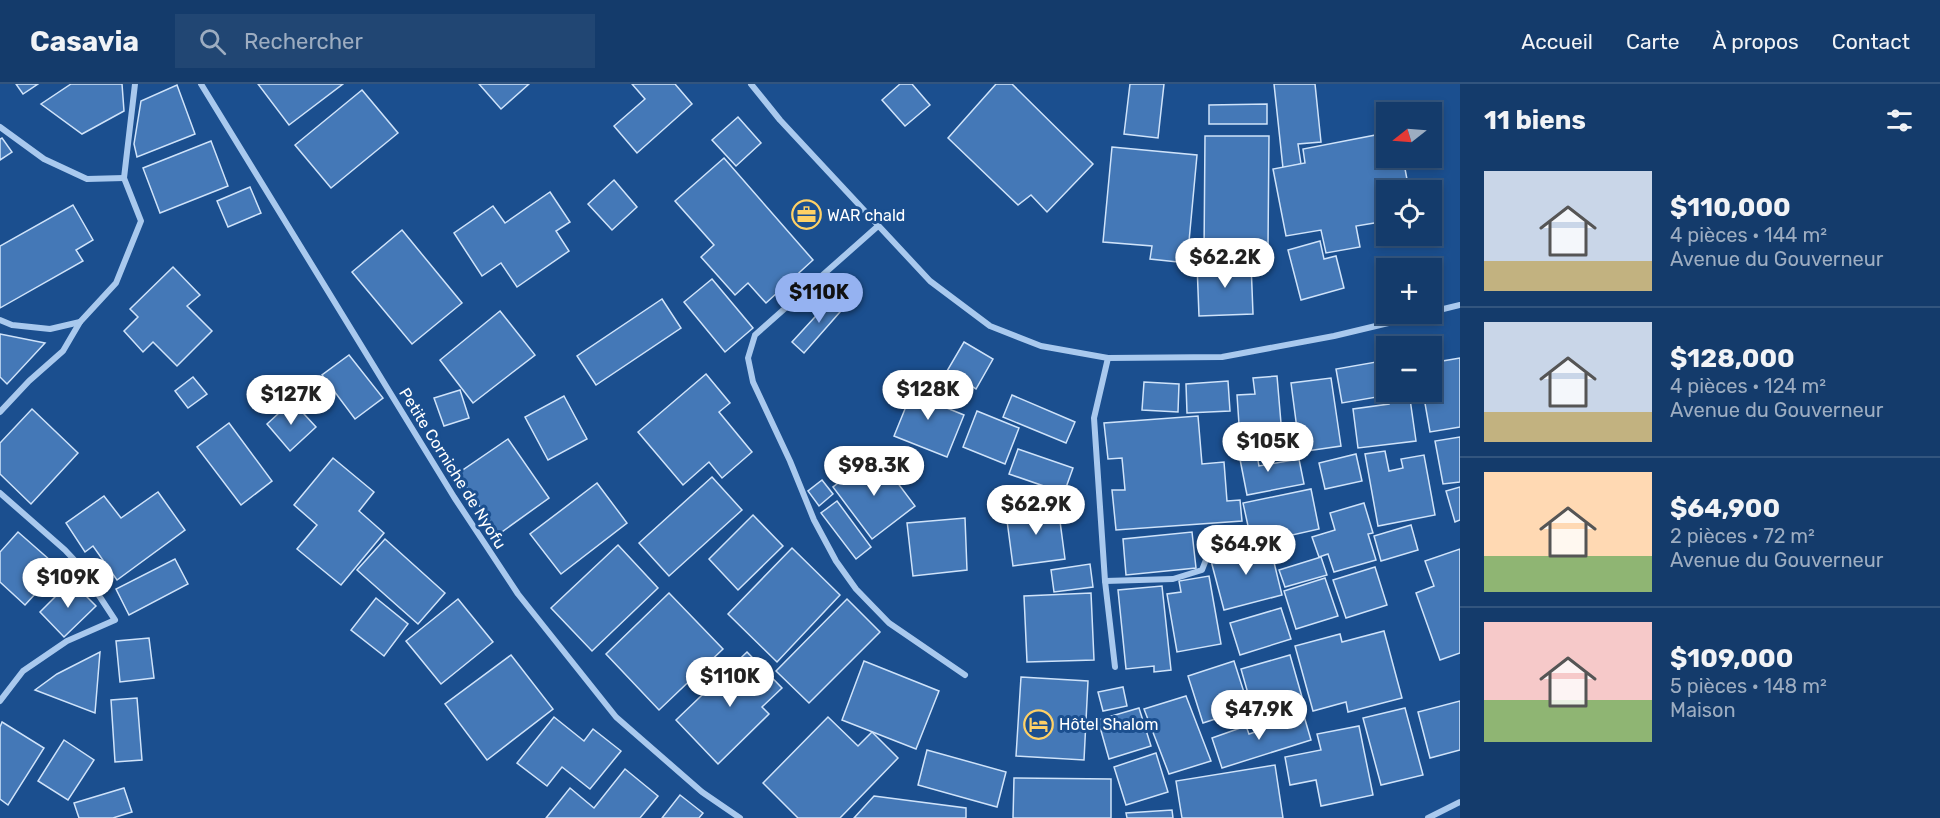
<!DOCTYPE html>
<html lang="fr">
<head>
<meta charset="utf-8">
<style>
  :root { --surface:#143b6b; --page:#214673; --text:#f1f3f6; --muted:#9dadc1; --line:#33557e; --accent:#95b2f1 }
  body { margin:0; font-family:Rubik,sans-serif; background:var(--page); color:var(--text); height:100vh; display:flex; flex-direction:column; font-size:22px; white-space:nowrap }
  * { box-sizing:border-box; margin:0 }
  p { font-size:20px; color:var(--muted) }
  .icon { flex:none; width:33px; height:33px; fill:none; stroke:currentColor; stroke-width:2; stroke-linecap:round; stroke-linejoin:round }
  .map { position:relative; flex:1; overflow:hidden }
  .side { display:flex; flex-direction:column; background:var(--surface); width:480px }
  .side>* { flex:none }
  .needle { width:39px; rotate:253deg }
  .tools { position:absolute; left:1376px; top:18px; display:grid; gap:12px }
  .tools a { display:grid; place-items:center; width:66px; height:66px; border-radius:0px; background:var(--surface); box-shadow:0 3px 9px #0003,0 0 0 2px var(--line); font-size:30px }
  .price { position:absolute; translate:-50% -51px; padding:0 14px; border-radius:21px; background:#fff; color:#222; font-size:20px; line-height:39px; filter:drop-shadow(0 2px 3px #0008) }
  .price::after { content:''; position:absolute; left:50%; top:36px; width:18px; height:14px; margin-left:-9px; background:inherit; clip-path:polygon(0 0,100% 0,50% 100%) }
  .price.current { background:var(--accent); color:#111 }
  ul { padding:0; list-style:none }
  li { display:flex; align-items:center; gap:18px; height:150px; padding:0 24px }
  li+li { border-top:2px solid var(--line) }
  li span { display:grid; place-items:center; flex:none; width:168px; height:120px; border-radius:0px; color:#555 }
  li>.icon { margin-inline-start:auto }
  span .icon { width:72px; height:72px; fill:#fffc; stroke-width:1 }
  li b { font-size:26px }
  h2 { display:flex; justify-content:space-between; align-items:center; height:72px; padding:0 24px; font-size:26px }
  header { display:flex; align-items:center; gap:36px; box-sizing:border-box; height:84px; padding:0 30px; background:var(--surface); border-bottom:2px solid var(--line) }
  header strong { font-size:28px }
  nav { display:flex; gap:33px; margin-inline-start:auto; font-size:21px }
  .search { width:420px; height:54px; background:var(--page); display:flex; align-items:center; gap:15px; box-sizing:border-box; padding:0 21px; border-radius:0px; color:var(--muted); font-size:22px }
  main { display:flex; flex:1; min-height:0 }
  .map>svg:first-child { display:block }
</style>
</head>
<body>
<header>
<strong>Casavia</strong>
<div class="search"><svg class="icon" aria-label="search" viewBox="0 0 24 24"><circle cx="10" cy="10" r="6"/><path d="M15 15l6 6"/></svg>Rechercher</div>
<nav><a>Accueil</a><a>Carte</a><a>À propos</a><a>Contact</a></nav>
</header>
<main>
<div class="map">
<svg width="1460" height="734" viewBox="0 0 1460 734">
  <rect width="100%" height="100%" fill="#1b4f8f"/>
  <g fill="#4478b7" stroke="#cfe3fa" stroke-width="1.5">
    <polygon points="16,0 38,0 23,10"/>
    <polygon points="71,0 122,0 124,27 82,50 41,20"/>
    <polygon points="258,0 343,0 289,41"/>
    <polygon points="479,0 529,0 501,25"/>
    <polygon points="632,0 675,0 692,20 637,69 614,42 645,15"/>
    <polygon points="900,0 912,0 930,21 905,42 882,16"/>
    <polygon points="996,0 1012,0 1093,80 1047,128 1031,111 1018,121 948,54"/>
    <polygon points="1130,0 1164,0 1158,54 1124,50"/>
    <polygon points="1274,0 1315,0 1321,58 1298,60 1301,80 1283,84"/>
    <polygon points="177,1 195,50 137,73 134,60 141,17"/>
    <polygon points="362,6 398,49 331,104 295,61"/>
    <polygon points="1267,20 1267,40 1209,40 1209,21"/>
    <polygon points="738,33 761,59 736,82 712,56"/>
    <polygon points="1386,49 1386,74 1403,74 1409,106 1386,106 1386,137 1356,142 1360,163 1326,169 1321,146 1286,152 1273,85 1305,79 1303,65"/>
    <polygon points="1205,52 1269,52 1268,161 1247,160 1248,170 1204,169"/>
    <polygon points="2,54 12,68 0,76 0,55"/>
    <polygon points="211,57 228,102 160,129 143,84"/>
    <polygon points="1112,63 1197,71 1187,179 1150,175 1152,162 1103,158"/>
    <polygon points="724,74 813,176 766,219 748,199 735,211 701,173 714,161 675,117"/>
    <polygon points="614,96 637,123 612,146 588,120"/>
    <polygon points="250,103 261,129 228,143 217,117"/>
    <polygon points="550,108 570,138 556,147 569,167 517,203 501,179 482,192 454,149 493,122 505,139"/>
    <polygon points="73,121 93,156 76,166 83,177 0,224 0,162"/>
    <polygon points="402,146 462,219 412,260 352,188"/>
    <polygon points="1320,157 1324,175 1336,172 1344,204 1301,216 1288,166"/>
    <polygon points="1251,179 1253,230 1199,232 1197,180"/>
    <polygon points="173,183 200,211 187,222 212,247 177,282 153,258 143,268 124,247 138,233 130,225"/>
    <polygon points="712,195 753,244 725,268 684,218"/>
    <polygon points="836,210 847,220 804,269 792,258"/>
    <polygon points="662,215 681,244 596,301 577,272"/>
    <polygon points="500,227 535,271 473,319 440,276"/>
    <polygon points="0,250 45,259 7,300 0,293"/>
    <polygon points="964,258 993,275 976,305 947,287"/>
    <polygon points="349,271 383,314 355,335 322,291"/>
    <polygon points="1460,274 1460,343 1430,348 1423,308 1431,308 1431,279"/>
    <polygon points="1376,278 1383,312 1342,319 1336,285"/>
    <polygon points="706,290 730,319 719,328 752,368 722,394 709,378 683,401 638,348"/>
    <polygon points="1277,292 1282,351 1240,355 1237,311 1255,310 1253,294"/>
    <polygon points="193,293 207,310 188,324 175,307"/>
    <polygon points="918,293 938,302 932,318 964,331 947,373 894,352"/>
    <polygon points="1331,294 1341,362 1300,368 1291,299"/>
    <polygon points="1228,297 1230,327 1187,329 1186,300"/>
    <polygon points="1144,298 1179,300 1178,328 1142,326"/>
    <polygon points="460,306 469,334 444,342 434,314"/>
    <polygon points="1387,308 1409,308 1416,357 1358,364 1353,325 1389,320"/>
    <polygon points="1012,311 1075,338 1066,359 1003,333"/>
    <polygon points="564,312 587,355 548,376 525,333"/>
    <polygon points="292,317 316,343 290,367 267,340"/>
    <polygon points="32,325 78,369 31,420 0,390 0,359"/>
    <polygon points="977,327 1019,344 1005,380 963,363"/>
    <polygon points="1198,332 1202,380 1224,378 1227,417 1240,416 1242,437 1116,446 1112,406 1125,406 1122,374 1108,375 1104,339"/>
    <polygon points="229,339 272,397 241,421 197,363"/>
    <polygon points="1460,353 1460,398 1443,400 1435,357"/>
    <polygon points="508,355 549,414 499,450 457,390"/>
    <polygon points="1255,361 1259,382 1299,375 1304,400 1247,411 1238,365"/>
    <polygon points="1018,365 1073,384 1064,409 1009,390"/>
    <polygon points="1385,367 1389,387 1403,384 1401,375 1424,371 1435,431 1378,442 1365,370"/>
    <polygon points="876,370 915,422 872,455 833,403"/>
    <polygon points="1356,370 1362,397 1325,405 1319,379"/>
    <polygon points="333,374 374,408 359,427 384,449 341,501 297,465 317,441 294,421"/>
    <polygon points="712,393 742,426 669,492 639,459"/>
    <polygon points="822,396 833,410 819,422 808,407"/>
    <polygon points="597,399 627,439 561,490 530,450"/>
    <polygon points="1460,403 1460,436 1455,438 1446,407"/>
    <polygon points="1311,405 1319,445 1252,460 1243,419"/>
    <polygon points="158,408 185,446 117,496 93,462 85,468 66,439 104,412 121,434"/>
    <polygon points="837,417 871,463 856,475 821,429"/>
    <polygon points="1364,419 1373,449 1368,450 1376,476 1334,488 1328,470 1319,473 1312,453 1335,446 1330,429"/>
    <polygon points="1058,422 1065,475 1013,482 1006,429"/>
    <polygon points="753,431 783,462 738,506 709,475"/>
    <polygon points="965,434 967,486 913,492 907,439"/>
    <polygon points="1411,441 1418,466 1381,477 1374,452"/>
    <polygon points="18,448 59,484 25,521 0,498 0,468"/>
    <polygon points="1192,448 1196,484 1126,491 1123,455"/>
    <polygon points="385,455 445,509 418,540 357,486"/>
    <polygon points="1269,458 1282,511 1224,526 1210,473"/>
    <polygon points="618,461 658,504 592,567 551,524"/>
    <polygon points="792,464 840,511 777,578 728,530"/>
    <polygon points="1460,465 1460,569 1440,576 1416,509 1434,502 1425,477"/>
    <polygon points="1321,473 1327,491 1285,503 1279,486"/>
    <polygon points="175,475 188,500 129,531 116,505"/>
    <polygon points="1090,480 1093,503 1054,508 1051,486"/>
    <polygon points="1375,483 1387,521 1346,534 1333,496"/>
    <polygon points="1209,492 1221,560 1177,568 1167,510 1181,508 1179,497"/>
    <polygon points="1325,494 1338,532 1296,545 1284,507"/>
    <polygon points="71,497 96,522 64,553 40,528"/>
    <polygon points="1162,502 1171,586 1154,588 1154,582 1126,585 1118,506"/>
    <polygon points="669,509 723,565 659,626 606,570"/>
    <polygon points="1091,509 1094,576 1027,578 1024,512"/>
    <polygon points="376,514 408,540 384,572 351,546"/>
    <polygon points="458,515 493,558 441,600 406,557"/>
    <polygon points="847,515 880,548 809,619 776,587"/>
    <polygon points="1281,524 1291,555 1240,571 1230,539"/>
    <polygon points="1384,547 1402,614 1348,628 1346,618 1313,627 1295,562 1340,550 1342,558"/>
    <polygon points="149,554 154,594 120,598 116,557"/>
    <polygon points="100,568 95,629 35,606 57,590"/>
    <polygon points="747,568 782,604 762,623 769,630 718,680 676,636"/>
    <polygon points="511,571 553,625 487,676 445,620"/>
    <polygon points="1290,571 1306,627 1257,641 1241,585"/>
    <polygon points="864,577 939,607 916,665 842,636"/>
    <polygon points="1234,577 1249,624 1203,639 1188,592"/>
    <polygon points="1021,593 1088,597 1084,676 1016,672"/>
    <polygon points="1123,603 1127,622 1103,627 1098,608"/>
    <polygon points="1186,612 1211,677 1169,690 1144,625"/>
    <polygon points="137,614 142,676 115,678 111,616"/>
    <polygon points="1460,617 1460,666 1430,674 1418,628"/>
    <polygon points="1139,624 1151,662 1109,675 1098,636"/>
    <polygon points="1405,624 1423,691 1381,701 1363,634"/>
    <polygon points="1304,632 1311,656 1222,684 1212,654 1246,642 1249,650"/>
    <polygon points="554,633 584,657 593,645 621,667 590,705 562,683 547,702 517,679"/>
    <polygon points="828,633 858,662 872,648 898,674 840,734 798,734 763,699"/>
    <polygon points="2,638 44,664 8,721 0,715 0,643"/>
    <polygon points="1359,642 1373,711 1321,722 1316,696 1290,701 1285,673 1321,666 1317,650"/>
    <polygon points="64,656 94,676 68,716 38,697"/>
    <polygon points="927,666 1006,688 997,723 918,701"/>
    <polygon points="1156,669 1168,708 1126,721 1114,683"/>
    <polygon points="1275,681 1283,734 1182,734 1176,697"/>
    <polygon points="625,685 658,712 640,734 546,734 570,704 594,724"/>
    <polygon points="1014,694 1111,695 1111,734 1013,734"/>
    <polygon points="124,704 132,728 113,734 79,734 74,719"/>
    <polygon points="680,711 703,729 699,734 662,734"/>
    <polygon points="874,712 966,724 966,734 854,734"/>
    <polygon points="1172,726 1173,734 1127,734 1126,729"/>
  </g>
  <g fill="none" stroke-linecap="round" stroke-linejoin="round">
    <g stroke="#a9c9ee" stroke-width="6">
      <polyline points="201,0 454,413 518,510 616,633 702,708 740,734"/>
      <polyline points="751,0 780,36 930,197 990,242 1041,262 1108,274 1222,273 1334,252 1426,230"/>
      <polyline points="0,43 44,75 87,95 124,94"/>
      <polyline points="878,142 755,251 748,274 753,298 790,377 814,436 836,477 856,505 889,539 965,591"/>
      <polyline points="1431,228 1460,221"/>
      <polyline points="0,236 12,241 50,245 80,238 116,199 141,137 124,94 135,0"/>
      <polyline points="1108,274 1094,334 1105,497 1115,583"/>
      <polyline points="0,328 29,297 63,267 80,238"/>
      <polyline points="0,409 65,466 79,481 115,536 67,557 23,587 0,617"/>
      <polyline points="1105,497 1173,495 1202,486 1209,468 1246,458"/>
      <polyline points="1428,734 1460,718"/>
    </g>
  </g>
  <defs>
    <symbol id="office-ring" viewBox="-11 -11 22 22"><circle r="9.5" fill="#1b4f8f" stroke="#ffd166" stroke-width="1.5"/><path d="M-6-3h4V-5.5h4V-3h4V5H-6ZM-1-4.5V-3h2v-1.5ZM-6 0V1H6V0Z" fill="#ffd166"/></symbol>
    <symbol id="hotel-ring" viewBox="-11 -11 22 22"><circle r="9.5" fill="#1b4f8f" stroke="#ffd166" stroke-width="1.5"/><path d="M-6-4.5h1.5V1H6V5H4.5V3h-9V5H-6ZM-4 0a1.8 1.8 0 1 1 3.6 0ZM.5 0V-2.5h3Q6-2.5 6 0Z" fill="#ffd166"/></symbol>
  </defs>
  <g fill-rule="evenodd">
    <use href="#office-ring" x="790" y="114" width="33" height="33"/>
    <use href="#hotel-ring" x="1022" y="624" width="33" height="33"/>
  </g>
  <g text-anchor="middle" stroke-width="6" stroke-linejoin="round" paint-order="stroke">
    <g font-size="16" fill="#fff" stroke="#1b4f8f" text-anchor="start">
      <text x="827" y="137">WAR chald</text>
      <text x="1059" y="646">Hôtel Shalom</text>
    </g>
    <g font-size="16" fill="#fff" stroke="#1b4f8f">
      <text transform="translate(453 384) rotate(58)" y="6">Petite Corniche de Nyofu</text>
    </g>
  </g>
</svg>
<div class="tools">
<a><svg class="needle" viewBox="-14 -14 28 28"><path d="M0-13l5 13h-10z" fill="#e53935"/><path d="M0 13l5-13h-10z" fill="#9dadc1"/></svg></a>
<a><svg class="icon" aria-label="locate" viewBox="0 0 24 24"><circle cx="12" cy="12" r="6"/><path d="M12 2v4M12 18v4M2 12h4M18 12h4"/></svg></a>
<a>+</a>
<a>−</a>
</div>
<b class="price" style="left:1225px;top:205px">$62.2K</b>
<b class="price current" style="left:819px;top:240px">$110K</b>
<b class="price" style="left:928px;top:337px">$128K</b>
<b class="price" style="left:291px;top:342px">$127K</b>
<b class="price" style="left:1268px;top:389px">$105K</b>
<b class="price" style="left:874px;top:413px">$98.3K</b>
<b class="price" style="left:1036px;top:452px">$62.9K</b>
<b class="price" style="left:1246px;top:492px">$64.9K</b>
<b class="price" style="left:68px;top:525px">$109K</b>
<b class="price" style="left:730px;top:624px">$110K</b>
<b class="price" style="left:1259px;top:657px">$47.9K</b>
</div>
<section class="side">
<h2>11 biens<svg class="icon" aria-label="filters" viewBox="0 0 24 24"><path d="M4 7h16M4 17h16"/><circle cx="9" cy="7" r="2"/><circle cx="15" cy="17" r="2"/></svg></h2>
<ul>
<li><span style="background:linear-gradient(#c9d6e8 75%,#c2b280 0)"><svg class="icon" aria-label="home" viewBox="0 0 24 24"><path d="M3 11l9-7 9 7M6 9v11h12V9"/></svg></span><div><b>$110,000</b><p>4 pièces · 144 m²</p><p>Avenue du Gouverneur</p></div></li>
<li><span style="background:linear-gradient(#c9d6e8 75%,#c2b280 0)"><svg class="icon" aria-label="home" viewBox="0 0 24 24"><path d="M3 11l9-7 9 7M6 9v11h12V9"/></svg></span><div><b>$128,000</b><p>4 pièces · 124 m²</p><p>Avenue du Gouverneur</p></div></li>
<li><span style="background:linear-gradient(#ffd9b3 70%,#8fb573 0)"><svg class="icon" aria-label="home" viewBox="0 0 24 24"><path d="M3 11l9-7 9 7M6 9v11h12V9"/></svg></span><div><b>$64,900</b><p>2 pièces · 72 m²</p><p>Avenue du Gouverneur</p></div></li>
<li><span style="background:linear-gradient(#f6c9c9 65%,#8fb573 0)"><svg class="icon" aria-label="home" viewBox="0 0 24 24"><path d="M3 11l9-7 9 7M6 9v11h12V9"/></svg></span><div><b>$109,000</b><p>5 pièces · 148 m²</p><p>Maison</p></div></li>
</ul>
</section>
</main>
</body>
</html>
